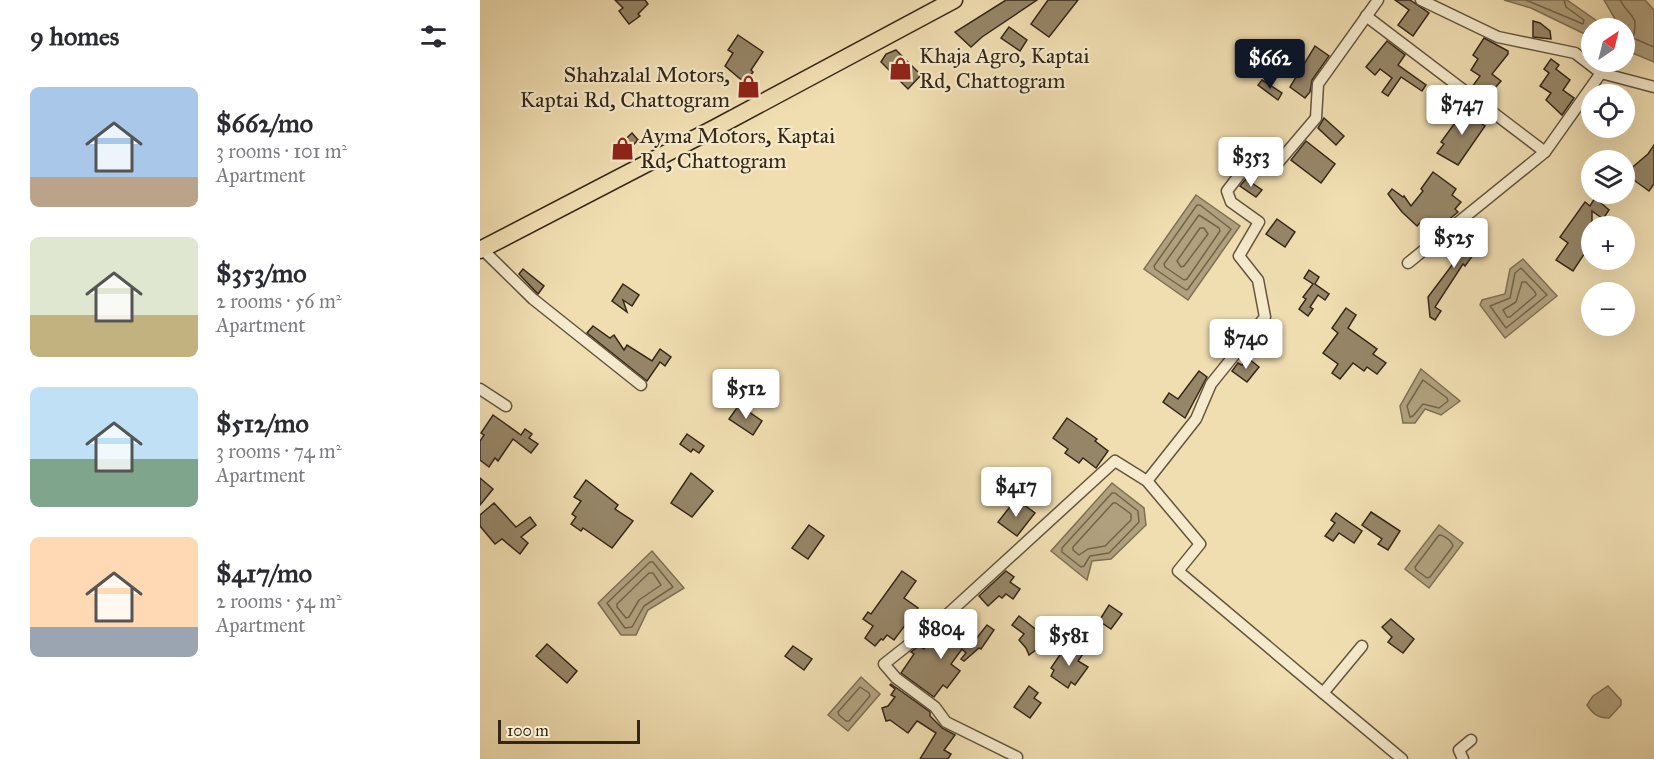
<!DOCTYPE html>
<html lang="en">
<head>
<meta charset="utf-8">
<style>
  :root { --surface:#fff; --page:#f7f7f7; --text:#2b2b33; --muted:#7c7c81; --accent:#111827 }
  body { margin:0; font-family:"IM FELL Great Primer",serif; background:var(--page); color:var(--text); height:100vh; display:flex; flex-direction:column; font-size:22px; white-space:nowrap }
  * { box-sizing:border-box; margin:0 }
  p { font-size:20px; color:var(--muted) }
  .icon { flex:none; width:33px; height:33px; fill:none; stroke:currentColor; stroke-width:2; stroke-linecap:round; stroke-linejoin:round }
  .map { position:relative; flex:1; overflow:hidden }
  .panel { display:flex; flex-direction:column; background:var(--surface); width:480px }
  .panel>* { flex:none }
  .needle { width:39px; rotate:35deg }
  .tools { position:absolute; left:1101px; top:18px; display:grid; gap:12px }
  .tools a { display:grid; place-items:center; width:54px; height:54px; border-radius:50%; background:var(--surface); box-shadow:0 6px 24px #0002; font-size:30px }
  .scale { position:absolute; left:18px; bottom:15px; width:142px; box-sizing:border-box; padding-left:6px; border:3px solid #342718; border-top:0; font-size:16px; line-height:21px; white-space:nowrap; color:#342718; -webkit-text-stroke:4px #f5eacc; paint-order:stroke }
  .price { position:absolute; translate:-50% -51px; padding:0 14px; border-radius:6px; background:#fff; color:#222; font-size:20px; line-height:39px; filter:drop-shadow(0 2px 3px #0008) }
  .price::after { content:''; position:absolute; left:50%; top:36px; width:18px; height:14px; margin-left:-9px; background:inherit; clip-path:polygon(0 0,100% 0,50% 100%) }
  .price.active { background:var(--accent); color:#fff }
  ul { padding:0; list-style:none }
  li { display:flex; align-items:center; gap:18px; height:150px; padding:0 30px }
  li span { display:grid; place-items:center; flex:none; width:168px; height:120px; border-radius:9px; color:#555 }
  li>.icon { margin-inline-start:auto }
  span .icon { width:72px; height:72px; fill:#fffc; stroke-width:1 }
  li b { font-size:26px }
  h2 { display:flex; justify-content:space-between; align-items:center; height:72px; padding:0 30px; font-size:26px }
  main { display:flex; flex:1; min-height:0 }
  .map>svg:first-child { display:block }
</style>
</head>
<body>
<main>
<section class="panel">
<h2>9 homes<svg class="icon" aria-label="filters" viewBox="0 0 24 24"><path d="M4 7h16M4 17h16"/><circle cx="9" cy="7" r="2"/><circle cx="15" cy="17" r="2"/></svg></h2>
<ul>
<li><span style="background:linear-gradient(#a9c7e8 75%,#b9a48a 0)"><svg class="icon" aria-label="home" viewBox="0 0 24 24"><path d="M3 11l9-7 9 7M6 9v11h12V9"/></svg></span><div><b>$662/mo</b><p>3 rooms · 101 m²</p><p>Apartment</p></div></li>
<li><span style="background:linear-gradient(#dfe7d0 65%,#c2b280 0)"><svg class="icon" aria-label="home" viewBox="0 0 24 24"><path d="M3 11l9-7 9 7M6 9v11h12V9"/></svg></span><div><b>$353/mo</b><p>2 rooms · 56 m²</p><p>Apartment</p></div></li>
<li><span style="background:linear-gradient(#bfe0f5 60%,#7fa58c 0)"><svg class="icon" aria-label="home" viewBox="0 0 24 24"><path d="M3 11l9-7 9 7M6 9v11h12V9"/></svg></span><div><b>$512/mo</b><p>3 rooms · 74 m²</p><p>Apartment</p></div></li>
<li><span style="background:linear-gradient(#ffd9b3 75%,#9aa5b1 0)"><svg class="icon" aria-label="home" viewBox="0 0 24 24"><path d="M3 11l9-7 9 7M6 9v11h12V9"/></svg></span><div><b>$417/mo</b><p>2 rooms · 54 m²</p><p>Apartment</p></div></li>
</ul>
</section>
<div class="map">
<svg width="1174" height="759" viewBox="0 0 1174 759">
  <rect width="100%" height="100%" fill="#f0deb1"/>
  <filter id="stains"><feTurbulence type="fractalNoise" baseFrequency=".00333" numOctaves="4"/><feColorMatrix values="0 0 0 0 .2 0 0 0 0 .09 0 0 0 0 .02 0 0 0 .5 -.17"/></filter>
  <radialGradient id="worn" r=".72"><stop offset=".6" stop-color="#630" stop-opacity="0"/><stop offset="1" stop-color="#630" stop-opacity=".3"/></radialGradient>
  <g fill="#b0a07d" stroke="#7e7055" stroke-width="1.5">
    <polygon points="1024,0 1087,0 1127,28 1145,26 1135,19 1124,0 1165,0 1174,10 1174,62 1145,50 1144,28 1112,28 1111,37 1051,8"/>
    <polygon points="716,195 760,226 708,300 664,269"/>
    <polygon points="1043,259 1077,296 1025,338 1000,305 1002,300 1025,294 1030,269"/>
    <polygon points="941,369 980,401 961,415 945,409 935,423 923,423 920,406"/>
    <polygon points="632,483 664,508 666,525 631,559 612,561 607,580 571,551"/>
    <polygon points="959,525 983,543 949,588 925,569"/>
    <polygon points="172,551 204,588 168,610 156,635 141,635 118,603"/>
    <polygon points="381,677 400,694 368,731 348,715"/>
    <path d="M1128,686l13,14v5l-12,13c-11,0 -16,-4 -22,-13l6,-9z"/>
  </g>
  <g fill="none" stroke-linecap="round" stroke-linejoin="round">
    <g stroke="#72644a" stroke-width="1.5">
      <polyline points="1046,0 1103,24 1104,20 1086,7 1084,0"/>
      <path d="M1140,0c11,20 19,13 13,38l21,9"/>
      <polygon points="717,205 720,205 751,229 708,289 706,290 675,269 674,266"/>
      <polygon points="719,215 739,228 740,231 707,279 704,280 685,267 684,264"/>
      <polygon points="720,228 724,228 728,234 704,266 701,267 697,261"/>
      <polygon points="1041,268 1067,295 1026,328 1010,306 1030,298 1035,273"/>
      <polygon points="1042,282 1046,282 1055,292 1056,295 1030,317 1027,317 1023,310 1036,302"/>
      <polygon points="943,380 967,398 968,401 959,408 943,404 933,416 930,417 927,406"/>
      <polygon points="632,493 635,493 658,511 659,522 629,553 610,556 604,566 601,567 582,552 582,548"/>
      <polygon points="633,503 636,503 651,514 651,520 625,546 608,549 599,555 593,550 593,547"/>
      <path d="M959,535c5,0 13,6 14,11l-23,31 -3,1 -11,-8 -1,-3z"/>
      <polygon points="170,562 173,562 193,587 164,606 152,627 145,628 127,603"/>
      <polygon points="169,573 173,573 181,585 159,600 149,617 146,618 137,607 137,604"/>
      <polygon points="380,687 389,693 390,696 369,721 366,721 359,715 358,712"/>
    </g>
  </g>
  <g fill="#968668" stroke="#342718" stroke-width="1.5">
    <polygon points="135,0 165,0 168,4 158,14 160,16 149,24 139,11 143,8"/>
    <polygon points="526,0 557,0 502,37 491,47 475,32"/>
    <polygon points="568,0 598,0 569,37 551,24"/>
    <polygon points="915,0 930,0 949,13 933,36 918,25 929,10"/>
    <polygon points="1053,21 1060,23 1070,31 1071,39 1053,37"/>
    <polygon points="529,27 547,40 540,51 521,38"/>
    <polygon points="258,35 283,52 271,70 273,72 265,83 245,66 253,53 248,50"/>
    <polygon points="1004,38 1028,51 1028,54 1012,74 1021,81 1006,98 992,87 1000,76 991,70 998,59 993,55"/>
    <polygon points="907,41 925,55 918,65 946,85 942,91 921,77 908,96 902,92 912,78 900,69 895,75 886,67"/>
    <polygon points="835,46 849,56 832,80 830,92 825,98 810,87"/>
    <polygon points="416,50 441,75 428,89 401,62 406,54"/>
    <polygon points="1071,59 1079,65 1076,69 1090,80 1083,90 1094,98 1082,115 1066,100 1071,93 1060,86 1069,73 1064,69"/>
    <polygon points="782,80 802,93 798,100 778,85"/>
    <polygon points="987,102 1001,113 996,120 1005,126 978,165 957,153 964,144 961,142 988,105 986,103"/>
    <polygon points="844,118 864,136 856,145 838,128"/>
    <polygon points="152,133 158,140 140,158 133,151"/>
    <polygon points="826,141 855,164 841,183 811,160"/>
    <polygon points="1174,145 1174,184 1169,191 1151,178 1153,176 1147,172 1168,154"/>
    <polygon points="953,172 976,189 972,195 981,202 975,209 978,212 954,232 942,221 937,226 922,212 908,194 912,189 923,197 924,196 931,206 943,191 941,189"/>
    <polygon points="766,179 782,190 776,197 760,186"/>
    <polygon points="1115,198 1129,210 1123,219 1112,211 1112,242 1093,271 1076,260 1088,243 1080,237 1105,202 1110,206"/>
    <polygon points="797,219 815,232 805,247 786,234"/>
    <polygon points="986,228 1004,240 985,266 983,264 955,307 961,311 955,320 950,317 948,297 982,252 979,250 984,244 978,240"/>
    <polygon points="43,269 64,286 58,294 39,274"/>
    <polygon points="829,270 839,277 835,284 849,294 845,300 838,295 830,307 833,309 828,316 819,309 826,299 823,297 833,284 824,278"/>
    <polygon points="143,284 159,295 152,306 143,300 147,312 132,301"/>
    <polygon points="866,308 876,315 868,328 897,349 893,354 906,363 897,374 887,367 884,371 873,363 860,379 852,373 858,364 843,353 858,333 852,328"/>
    <polygon points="113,326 130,338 134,335 144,350 147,345 172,361 180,349 191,357 185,366 180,362 167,381 107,333"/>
    <polygon points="768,358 779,367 767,382 752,371 758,363 762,365"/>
    <polygon points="719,371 727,377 705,418 683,402 689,393 698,399"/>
    <polygon points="259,405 282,421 273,435 249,419"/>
    <polygon points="13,415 41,435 45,429 52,434 49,438 58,444 51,453 33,439 18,461 15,458 9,467 0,460 0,441 4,435 1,433"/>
    <polygon points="587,418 617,439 615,441 628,451 616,468 603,458 599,463 585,453 588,449 573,438"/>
    <polygon points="207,434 224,446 219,453 213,449 211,452 200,444"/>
    <polygon points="211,473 233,491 212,517 191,503"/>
    <polygon points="0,478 13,489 0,505"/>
    <polygon points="106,480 138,505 135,509 153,521 132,548 103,528 101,531 91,524 96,517 92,514 101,501 94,497"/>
    <polygon points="536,499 555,513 537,536 518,522"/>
    <polygon points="14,503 36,527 50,517 56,525 41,537 48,543 40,554 22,539 15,544 0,526 0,515"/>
    <polygon points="891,512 920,531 908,550 898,544 902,539 882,525"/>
    <polygon points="856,513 882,531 874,543 859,533 853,541 845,536 855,523 851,520"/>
    <polygon points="329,525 344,536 328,559 312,548"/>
    <polygon points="422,571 436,581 424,598 438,608 414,640 407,635 403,640 401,639 395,646 385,638 393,626 383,619 388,612 391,614"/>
    <polygon points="526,571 534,577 530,582 540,589 533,599 526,594 522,598 519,596 508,606 499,596"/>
    <polygon points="629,605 642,614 631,629 619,621"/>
    <polygon points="539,616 569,640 549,655 546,648 539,640 544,634 532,625"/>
    <polygon points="911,619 934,639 923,653 908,642 912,637 902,627"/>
    <polygon points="507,625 514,630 501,649 499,648 484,661 481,659 486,653 482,649 471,664 480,671 467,688 463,685 454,697 421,673 434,654 431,652 439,646 444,649 452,636 454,638 462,628 483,643 487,639 492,644"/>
    <polygon points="588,643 603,654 598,661 608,667 595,685 591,682 588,688 571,676 574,670 571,668"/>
    <polygon points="67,644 97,671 87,683 56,656"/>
    <polygon points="313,646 332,659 324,670 305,656"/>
    <polygon points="411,684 450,712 450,716 462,728 475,735 464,750 471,754 468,759 440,759 456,733 439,722 437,721 428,733 410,720 406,721 402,708 408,706 415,697 411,695 415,689 410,685"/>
    <polygon points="549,686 558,693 554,698 561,703 550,718 534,707"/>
  </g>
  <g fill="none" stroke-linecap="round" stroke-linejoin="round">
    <defs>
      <g id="street">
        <polyline points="941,0 1018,37 1095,53 1121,73"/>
        <polyline points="886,16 1065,152 1121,73 1174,87"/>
        <polyline points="2,249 53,299 161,385"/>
        <polyline points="928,263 1065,152"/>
        <polyline points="0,389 26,406"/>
        <polyline points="667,481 716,419 731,384 785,317 778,280 759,256 779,222 751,202 747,191 770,161 797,164 836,118 838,84 898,0"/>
        <polyline points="882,646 843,693 922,759"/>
        <polyline points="537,757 466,722 455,707 416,678 404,664 470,612 635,461 667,481 720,544 698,571 843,693"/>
        <polyline points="983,759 979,750 991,740"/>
      </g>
      <polyline id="primary" points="0,250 235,128 474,0"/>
    </defs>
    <use href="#street" stroke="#63553e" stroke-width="13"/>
    <use href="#primary" stroke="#342718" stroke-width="19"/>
    <use href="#street" stroke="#f5eacc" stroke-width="10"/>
    <use href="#primary" stroke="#f0deb1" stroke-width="16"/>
  </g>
  <defs>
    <symbol id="shop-bare" viewBox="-9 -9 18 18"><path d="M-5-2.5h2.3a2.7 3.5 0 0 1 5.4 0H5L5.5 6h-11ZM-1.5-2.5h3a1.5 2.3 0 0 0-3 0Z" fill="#8f2418" stroke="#f5eacc" stroke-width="2.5" paint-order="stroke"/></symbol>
  </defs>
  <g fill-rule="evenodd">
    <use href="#shop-bare" x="404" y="52" width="33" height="33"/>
    <use href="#shop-bare" x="252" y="70" width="33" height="33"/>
    <use href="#shop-bare" x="126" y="132" width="33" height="33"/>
  </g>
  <g text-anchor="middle" stroke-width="4.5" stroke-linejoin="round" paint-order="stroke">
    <g font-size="22" fill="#342718" stroke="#f5eacc" text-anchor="start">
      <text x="439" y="63">Khaja Agro, Kaptai<tspan x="439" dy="25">Rd, Chattogram</tspan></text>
      <text x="250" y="82" text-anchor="end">Shahzalal Motors,<tspan x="250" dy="25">Kaptai Rd, Chattogram</tspan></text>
      <text x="160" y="143">Ayma Motors, Kaptai<tspan x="160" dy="25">Rd, Chattogram</tspan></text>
    </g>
  </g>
  <rect width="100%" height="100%" filter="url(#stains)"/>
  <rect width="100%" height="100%" fill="url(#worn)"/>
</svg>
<div class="tools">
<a><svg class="needle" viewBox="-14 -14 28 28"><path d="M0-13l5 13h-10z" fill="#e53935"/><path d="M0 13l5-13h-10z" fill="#7c7c81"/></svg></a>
<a><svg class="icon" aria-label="locate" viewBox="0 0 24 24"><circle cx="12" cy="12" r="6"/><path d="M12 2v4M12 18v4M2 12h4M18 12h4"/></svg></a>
<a><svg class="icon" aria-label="layers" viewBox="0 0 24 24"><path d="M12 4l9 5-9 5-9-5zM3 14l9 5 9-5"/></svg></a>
<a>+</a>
<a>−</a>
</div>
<div class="scale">100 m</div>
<b class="price active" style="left:790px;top:90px">$662</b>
<b class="price" style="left:982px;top:136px">$747</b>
<b class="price" style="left:771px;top:188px">$353</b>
<b class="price" style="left:974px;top:269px">$525</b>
<b class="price" style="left:766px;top:370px">$740</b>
<b class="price" style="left:266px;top:420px">$512</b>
<b class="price" style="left:536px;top:518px">$417</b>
<b class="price" style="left:461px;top:660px">$804</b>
<b class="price" style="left:589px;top:667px">$581</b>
</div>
</main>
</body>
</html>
